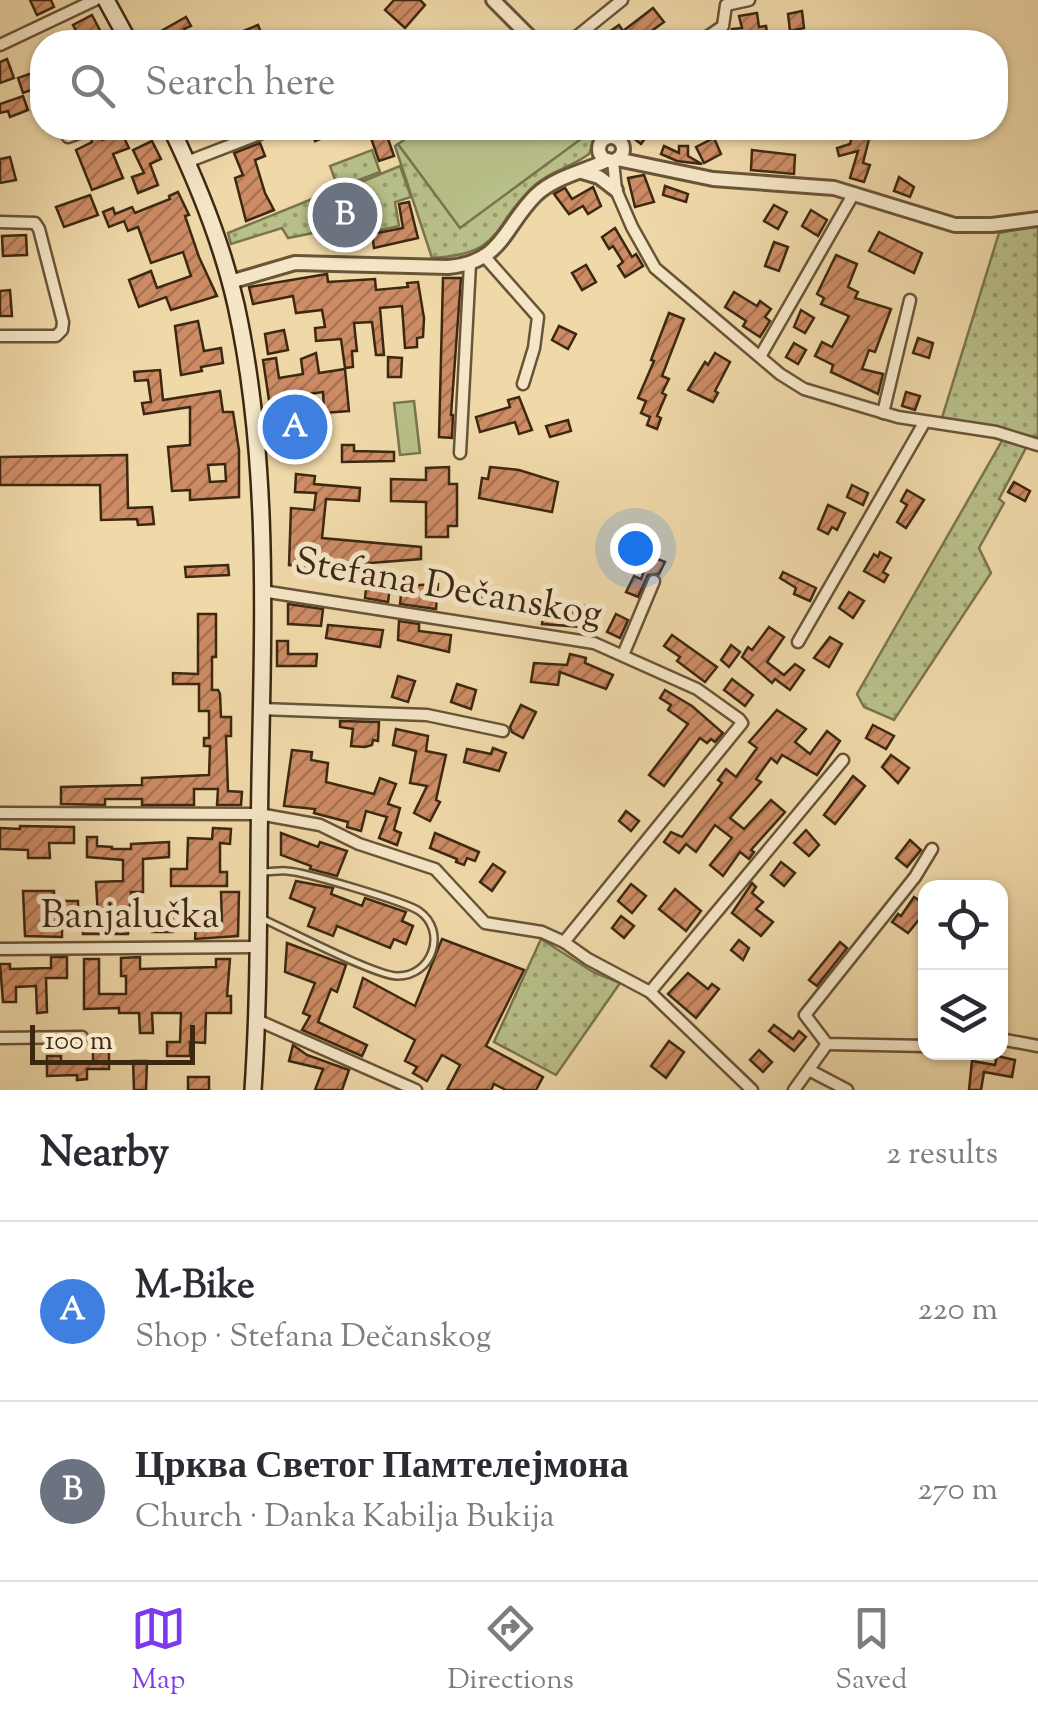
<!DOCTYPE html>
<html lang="en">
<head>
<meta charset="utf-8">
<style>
  :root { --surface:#fff; --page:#f2f2f3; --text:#2b2b33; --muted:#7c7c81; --line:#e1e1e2; --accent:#7c3aed }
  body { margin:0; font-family:"Sorts Mill Goudy",serif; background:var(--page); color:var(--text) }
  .controls { position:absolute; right:30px; bottom:30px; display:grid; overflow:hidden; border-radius:20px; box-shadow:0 2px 8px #0004 }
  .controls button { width:90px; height:90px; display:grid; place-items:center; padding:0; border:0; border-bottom:2px solid var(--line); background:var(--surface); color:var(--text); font:50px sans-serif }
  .scale { position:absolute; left:30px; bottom:25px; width:165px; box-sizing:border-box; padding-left:10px; border:5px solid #3c2811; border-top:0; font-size:28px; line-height:35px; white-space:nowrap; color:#3c2811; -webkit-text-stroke:8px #f5e6c7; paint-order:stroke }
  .you { position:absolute; left:635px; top:548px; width:35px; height:35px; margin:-25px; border:8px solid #fff; border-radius:50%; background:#1a73e8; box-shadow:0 0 0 15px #1a73e833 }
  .badge { display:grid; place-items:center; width:65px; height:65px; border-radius:50%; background:var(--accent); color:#fff; font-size:32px; font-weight:700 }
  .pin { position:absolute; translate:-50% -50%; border:5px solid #fff; box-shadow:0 2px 10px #0006 }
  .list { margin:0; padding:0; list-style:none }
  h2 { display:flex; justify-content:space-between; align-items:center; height:130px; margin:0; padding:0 40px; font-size:42px }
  h2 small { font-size:32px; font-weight:400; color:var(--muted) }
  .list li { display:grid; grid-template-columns:65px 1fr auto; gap:30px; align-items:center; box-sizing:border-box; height:180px; padding:0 40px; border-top:2px solid var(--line) }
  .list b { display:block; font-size:38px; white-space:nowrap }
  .list p { margin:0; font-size:32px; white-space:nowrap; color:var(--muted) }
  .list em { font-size:32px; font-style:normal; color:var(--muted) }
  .icon { flex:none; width:55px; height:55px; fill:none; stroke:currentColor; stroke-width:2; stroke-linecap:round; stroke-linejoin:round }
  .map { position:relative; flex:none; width:1038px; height:1090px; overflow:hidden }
  .search { position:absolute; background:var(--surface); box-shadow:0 2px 8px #0004; left:30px; right:30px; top:30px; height:110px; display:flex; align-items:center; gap:25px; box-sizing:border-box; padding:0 35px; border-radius:40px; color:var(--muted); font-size:38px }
  .sheet { height:490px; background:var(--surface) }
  nav { display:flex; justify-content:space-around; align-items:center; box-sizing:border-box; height:140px; border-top:2px solid var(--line); background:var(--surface); font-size:28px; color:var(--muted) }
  nav a { display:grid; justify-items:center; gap:5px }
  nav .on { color:var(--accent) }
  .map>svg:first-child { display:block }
  .grass { fill:url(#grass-dots); stroke:#7a744d; stroke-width:2.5 }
  .pitch { fill:#b8bf89; stroke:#7a744d; stroke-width:2.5 }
  .building { fill:url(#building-hatch); stroke:#3c2811; stroke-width:2.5; fill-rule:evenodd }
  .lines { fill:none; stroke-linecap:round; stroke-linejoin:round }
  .service-casing { stroke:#695437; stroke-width:10 }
  .minor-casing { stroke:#695437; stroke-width:15 }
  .tertiary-casing { stroke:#695437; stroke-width:18 }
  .secondary-casing { stroke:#3c2811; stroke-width:20 }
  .service { stroke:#f5e6c7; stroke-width:5 }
  .minor { stroke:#f5e6c7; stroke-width:10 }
  .tertiary { stroke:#f5e6c7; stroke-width:12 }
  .secondary { stroke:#f5e6c7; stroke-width:15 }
  .labels { text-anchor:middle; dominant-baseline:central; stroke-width:10; stroke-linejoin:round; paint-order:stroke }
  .street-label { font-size:38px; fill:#3c2811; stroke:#f5e6c7 }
</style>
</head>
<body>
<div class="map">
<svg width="1038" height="1090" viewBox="0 0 1038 1090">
  <defs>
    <pattern id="grass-dots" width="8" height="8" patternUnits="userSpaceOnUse" patternTransform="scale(2.5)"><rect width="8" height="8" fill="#b8bf89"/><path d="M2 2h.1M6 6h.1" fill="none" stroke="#979b6f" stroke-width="1.8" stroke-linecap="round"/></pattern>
    <pattern id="building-hatch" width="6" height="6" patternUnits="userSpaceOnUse" patternTransform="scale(2.5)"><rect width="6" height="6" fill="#cd8c65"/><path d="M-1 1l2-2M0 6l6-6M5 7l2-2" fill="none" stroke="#a87252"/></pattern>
  </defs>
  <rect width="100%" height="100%" fill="#f0d9a9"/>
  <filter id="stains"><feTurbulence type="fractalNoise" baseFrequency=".002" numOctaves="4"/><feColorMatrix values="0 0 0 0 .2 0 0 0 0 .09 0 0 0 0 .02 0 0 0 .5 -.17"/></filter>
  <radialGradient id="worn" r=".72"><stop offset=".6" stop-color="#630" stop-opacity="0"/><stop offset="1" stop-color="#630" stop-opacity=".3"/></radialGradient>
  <!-- grass -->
  <g class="grass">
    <path d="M579,128H593V144L589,154C572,167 550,171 535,185C490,225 506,254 432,258L395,146L398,144L460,227L584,135Z"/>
    <polygon points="372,150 380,172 338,188 330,166"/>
    <polygon points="400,166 411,197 395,202 399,226 371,232 361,182"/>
    <polygon points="312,199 318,232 288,238 282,228 231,244 228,233"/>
    <polygon points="1038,226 1038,437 941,421 999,233"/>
    <polygon points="1003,439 1027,446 999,499 1004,503 979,548 991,573 894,720 864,707 857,694"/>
    <polygon points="541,939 593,972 620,983 556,1075 494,1042"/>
  </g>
  <!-- pitch -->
  <g class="pitch">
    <polygon points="421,128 579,128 585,136 460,228 398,144"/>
    <polygon points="414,401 420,453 400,455 394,403"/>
  </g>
  <!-- building -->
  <g class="building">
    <polygon points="30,0 51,0 54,7 37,15"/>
    <polygon points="394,0 420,0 425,5 405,28 385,10"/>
    <polygon points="653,8 664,22 650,32 653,42 617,42 609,32 619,25 623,31"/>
    <polygon points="802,11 804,28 790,31 788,14"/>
    <polygon points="757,13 759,27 766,26 768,39 735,42 732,29 742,28 739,16"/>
    <polygon points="92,15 106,42 82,42 73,25"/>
    <polygon points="186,17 191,26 184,29 190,42 161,42 156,34"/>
    <polygon points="258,25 265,42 245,42 241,32"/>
    <polygon points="7,59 14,78 0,83 0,62"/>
    <polygon points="32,73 37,88 23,93 18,78"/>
    <polygon points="23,96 28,110 10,117 8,111 0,113 0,104"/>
    <polygon points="311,128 330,128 333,134 315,141"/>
    <polygon points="620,128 639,128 648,134 641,144"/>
    <polygon points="854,128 871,131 863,163 870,165 864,182 850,178 858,151 839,156 837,148 850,144"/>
    <polygon points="386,133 394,156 379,161 371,138"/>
    <polygon points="100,134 102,140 122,134 129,148 113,154 123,178 92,190 76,150 92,142 91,138"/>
    <polygon points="714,138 721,154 704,163 696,147"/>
    <polygon points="152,141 161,159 150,164 158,185 138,193 132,177 144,173 133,150"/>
    <polygon points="260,143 265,156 255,160 265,193 274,210 246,221 235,178 243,175 234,153"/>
    <polygon points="664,146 679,153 679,146 688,146 688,156 702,164 677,161 661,154"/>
    <polygon points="752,150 795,155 794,174 751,170"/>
    <polygon points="10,157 16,180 0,183 0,159"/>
    <polygon points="644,175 654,202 635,207 628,178"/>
    <polygon points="899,177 914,187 910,197 894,191"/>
    <polygon points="665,186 688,194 686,202 663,195"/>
    <polygon points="593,187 601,206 588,214 583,206 569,214 554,194 565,188 572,199"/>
    <polygon points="178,192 189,215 185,216 199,257 217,296 171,310 166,297 139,307 129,280 151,271 157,288 191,276 183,252 151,263 138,227 128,231 124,221 109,227 103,212 113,208 115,214 132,207 135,213 170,199 169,196"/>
    <polygon points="341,193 355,194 359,206 357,236 343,237 337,230 331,212 333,198"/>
    <polygon points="90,195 98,215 64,227 56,207"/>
    <polygon points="409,202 418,238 374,248 372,234 403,228 399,204"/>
    <polygon points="774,205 787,212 778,229 764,221"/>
    <polygon points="811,210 827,220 818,236 802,226"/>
    <polygon points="615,228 632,257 636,254 643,266 625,277 618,266 623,262 613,246 609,249 602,237"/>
    <polygon points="879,232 922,253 914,273 869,251"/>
    <polygon points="26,235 27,255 3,256 2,236"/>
    <polygon points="774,242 788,247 779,271 765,266"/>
    <polygon points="836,255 857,264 848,287 858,292 855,298 891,309 875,352 869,350 862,369 883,374 878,394 831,372 833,365 815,356 822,342 832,347 849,316 821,304 824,298 817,294"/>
    <polygon points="586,265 596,282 582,290 572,273"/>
    <polygon points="327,274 328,282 375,279 376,290 408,287 407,283 418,282 424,318 423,337 417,338 417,347 405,348 402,306 380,308 384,355 376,355 372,322 354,323 357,351 352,351 353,367 345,368 341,339 316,341 315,328 325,327 322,310 296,313 293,296 253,304 249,287"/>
    <polygon points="443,278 461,278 451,415 453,415 452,438 439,437"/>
    <polygon points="10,290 12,316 0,316 0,291"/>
    <polygon points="734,292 757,306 760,301 771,309 765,317 770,321 760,337 743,326 746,321 725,307"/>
    <polygon points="801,310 814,318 805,333 794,327"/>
    <polygon points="669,313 684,319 662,376 669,379 662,393 666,395 657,416 661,418 657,429 647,425 650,417 641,413 646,401 638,398 654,361 651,360"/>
    <polygon points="198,321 204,351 221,348 223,363 201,367 202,371 181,375 175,326"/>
    <polygon points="559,326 576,334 568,349 552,340"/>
    <polygon points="284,330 288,350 268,354 265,334"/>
    <polygon points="918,338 933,343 929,358 913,353"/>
    <polygon points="794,343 806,350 798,364 786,357"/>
    <polygon points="316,353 319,373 345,369 349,411 324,413 323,392 269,400 263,360 276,358 279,378 303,374 301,359"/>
    <polygon points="715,353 730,362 715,391 718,393 713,402 688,390 705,362 708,365"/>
    <polygon points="388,357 402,358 401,377 388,377"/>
    <path d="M160,370L163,400L220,391L223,412H233L239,450V497L190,500V490L172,491L168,447L190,445V407L144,414L142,403L151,402L148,380L135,381L134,372ZM225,464L226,481L210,482L208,465Z"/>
    <polygon points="906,392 920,396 915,410 902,406"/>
    <polygon points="519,397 532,430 519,434 515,422 480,432 476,417 510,407 508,400"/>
    <polygon points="304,412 305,433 287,433 286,413"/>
    <polygon points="568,420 571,431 550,437 546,426"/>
    <polygon points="342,445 354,445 354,451 394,452 394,461 342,462"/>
    <polygon points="127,455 128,508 152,507 154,524 138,525 137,519 101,520 100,485 0,485 0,457"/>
    <polygon points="449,467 449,484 457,484 457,526 448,526 448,537 426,537 426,502 391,501 391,479 426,480 426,468"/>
    <polygon points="490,467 519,470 558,482 552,512 479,498 482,478 488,479"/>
    <polygon points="296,474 315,476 314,484 360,488 359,501 326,499 322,538 421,547 421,559 318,567 289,565 291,508 314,510 316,493 295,492"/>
    <polygon points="1014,482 1030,491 1025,501 1008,492"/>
    <polygon points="852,485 868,493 863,505 847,497"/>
    <polygon points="907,490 924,500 906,528 897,522 907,505 901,501"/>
    <polygon points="828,505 845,513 837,530 832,527 828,534 818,529"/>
    <polygon points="880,552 891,558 883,572 888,575 884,582 864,571 874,554 878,557"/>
    <polygon points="650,556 665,562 659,574 648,575 638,597 626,592 634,576 641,579"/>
    <polygon points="228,565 229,575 186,577 185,567"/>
    <polygon points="783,572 816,588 810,601 794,594 796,588 780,578"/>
    <polygon points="438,584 436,609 400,604 402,586"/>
    <polygon points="390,587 388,602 365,598 366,589"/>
    <polygon points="474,589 493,592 491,607 472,603"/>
    <polygon points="849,592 864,601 853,618 839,608"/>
    <polygon points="545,603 598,607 595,628 542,624"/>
    <polygon points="288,604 323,609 321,626 288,624"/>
    <polygon points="198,614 216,614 216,657 212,657 212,690 218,690 220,694 221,717 231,717 231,736 226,736 228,791 242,792 241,805 217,805 218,789 194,789 194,805 142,805 142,799 105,799 105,805 61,804 61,787 142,785 142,778 209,775 210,746 204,746 204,738 209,738 209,711 199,711 199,684 173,684 173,673 198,674"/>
    <polygon points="616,614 628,620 620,638 607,632"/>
    <polygon points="399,621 419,624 419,631 451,635 449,652 398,640"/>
    <polygon points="328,625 383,630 380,647 326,638"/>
    <polygon points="769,627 784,637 767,662 784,675 795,664 804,670 790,690 775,679 772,683 742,657 748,647 752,650"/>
    <polygon points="672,635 717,667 705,682 677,661 680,657 664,646"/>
    <polygon points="830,637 842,644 829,667 814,658"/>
    <polygon points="277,641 288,641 288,654 317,654 316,666 277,666"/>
    <polygon points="731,645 740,652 729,667 721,660"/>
    <polygon points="570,654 586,658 585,663 613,675 606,689 560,672 558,685 531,682 534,663 567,665"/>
    <polygon points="398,676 415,681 408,702 392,697"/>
    <polygon points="732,679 753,695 745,706 724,690"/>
    <polygon points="457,684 476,690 471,709 451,702"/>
    <polygon points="665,690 692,706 723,733 715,742 711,739 707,743 700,738 664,786 649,775 688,724 668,710 671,705 660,698"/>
    <polygon points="521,705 536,712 523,738 512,732 510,727"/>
    <polygon points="777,710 806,729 795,742 810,754 827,731 840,741 817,775 782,755 777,763 771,758 756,779 761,782 730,818 744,829 771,800 785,812 751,850 754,852 749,859 740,852 723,876 710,865 732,838 715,825 696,852 686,844 679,853 664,842 671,832 682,837 722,783 718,780 726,769 736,777 757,748 749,742"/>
    <polygon points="340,721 379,722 378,741 373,740 372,745 365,747 351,746 353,729 340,727"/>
    <polygon points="873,725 894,736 886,749 866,738"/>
    <polygon points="396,729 428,736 426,751 446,755 436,800 440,802 430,821 414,813 427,786 410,783 416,751 393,745"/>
    <polygon points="493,748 506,753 499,771 464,762 467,749 491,754"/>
    <polygon points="292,750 312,752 311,760 328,763 326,782 374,794 380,778 396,784 388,804 400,808 394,830 401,833 397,845 379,838 387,817 366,811 361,831 347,827 348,822 314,813 315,809 284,806"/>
    <polygon points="891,755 909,768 898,783 882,767"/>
    <polygon points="853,776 865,786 835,824 824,815"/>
    <polygon points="626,811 639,821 631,831 619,821"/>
    <polygon points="20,826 74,827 74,843 49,843 50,858 28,858 28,850 0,849 0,828 20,829"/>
    <polygon points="213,828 231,829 230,844 220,843 220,872 227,872 227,886 171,886 171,869 187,869 188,838 212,839"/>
    <polygon points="806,830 819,845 809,856 794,843"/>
    <polygon points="281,833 318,847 320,842 347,851 337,876 310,869 311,866 281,855"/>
    <polygon points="435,833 479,852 475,861 467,858 464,865 456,862 457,859 430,848"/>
    <polygon points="87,837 97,837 97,846 112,847 112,849 131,849 131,844 169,842 169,857 143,859 143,892 131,892 128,934 83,934 82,917 98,916 96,882 123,881 123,860 87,857"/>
    <polygon points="910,840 921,850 907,867 896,858"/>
    <polygon points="781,862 795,873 784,886 771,875"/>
    <polygon points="493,864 505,872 492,891 480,882"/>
    <polygon points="296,881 333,888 331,894 362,906 365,898 406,912 402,921 413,926 406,944 394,939 390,948 337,926 333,936 308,926 315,908 290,898"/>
    <polygon points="752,883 756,887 752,893 763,902 756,909 773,922 761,936 732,913"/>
    <polygon points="631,884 646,896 632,913 618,901"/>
    <polygon points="675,889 701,911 686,931 659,909"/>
    <polygon points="23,891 54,891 54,901 78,901 78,917 62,917 62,937 25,936"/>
    <polygon points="221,892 239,892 238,936 195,939 196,924 222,924"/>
    <polygon points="914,897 926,905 926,911 908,933 892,922 898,914 901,916"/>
    <polygon points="151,912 173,912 173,932 152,932"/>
    <polygon points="621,916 634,926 624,938 612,928"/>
    <polygon points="442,939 524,970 486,1046 543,1077 536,1090 506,1090 494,1084 491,1090 447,1090 460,1065 442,1055 427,1081 413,1073 417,1067 405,1061 415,1040 354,1007 363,978 415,1006"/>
    <polygon points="739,940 749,948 743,960 731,950"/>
    <polygon points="840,942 847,948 817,986 809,980"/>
    <polygon points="287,943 346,965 337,992 331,989 318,1022 367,1045 362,1056 302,1030 310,1016 303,1013 315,983 285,972"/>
    <polygon points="51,957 67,957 67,978 46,978 47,1012 37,1013 36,986 16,987 16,1002 3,1002 0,964 10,964 10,969 51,968"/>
    <polygon points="140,957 140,969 216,967 216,959 230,959 227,996 231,996 231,1013 206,1013 205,1043 190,1042 190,1056 167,1056 167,1042 180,1042 181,1013 152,1013 153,1033 140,1033 139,1013 119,1013 119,1008 84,1009 84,959 99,959 99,994 126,994 126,976 121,976 121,958"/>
    <polygon points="688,973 708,989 712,984 719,989 696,1018 668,994"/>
    <polygon points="774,1025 793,1039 799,1031 806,1037 794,1051 769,1031"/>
    <polygon points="669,1041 684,1052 666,1078 651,1066"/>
    <polygon points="293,1045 307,1055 349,1070 342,1090 315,1090 323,1069 289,1061"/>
    <polygon points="93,1048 109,1048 109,1069 87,1069 87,1079 77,1080 77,1075 47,1076 47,1056 61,1056 61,1063 93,1061"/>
    <polygon points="759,1050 772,1062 763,1072 750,1060"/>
    <polygon points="997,1056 1015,1060 1012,1077 984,1072 981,1090 969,1090 972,1061 995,1065"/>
    <polygon points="133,1061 147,1061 146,1090 134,1090"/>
    <rect x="188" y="1077" width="21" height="13"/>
  </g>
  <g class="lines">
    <defs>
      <g id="service">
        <polyline points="259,441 297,444"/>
        <path d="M263,919C290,931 374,975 397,976C432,977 448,931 419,911C406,902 305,872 287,871C280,870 272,872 264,872"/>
      </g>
      <g id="minor">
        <polyline points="570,42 622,0"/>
        <polyline points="700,42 723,26 726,5 749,0"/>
        <polyline points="0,45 95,0"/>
        <polyline points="68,137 93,128"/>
        <polyline points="613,161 616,190 632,227 655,268 780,374 804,389 898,417 996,432 1038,445"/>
        <polyline points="187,162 275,128"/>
        <polyline points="0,222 35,223 39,229 63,322 62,330 56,336 0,336"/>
        <polyline points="485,257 538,317 534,348 523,384"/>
        <polyline points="761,355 854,193"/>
        <polyline points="883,413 910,300"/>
        <polyline points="460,453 470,264"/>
        <polyline points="262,591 594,643 697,689 739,719 742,723 564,942"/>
        <polyline points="798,642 924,423"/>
        <polyline points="623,655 654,581"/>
        <polyline points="261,709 427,715 503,731"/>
        <polyline points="0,813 259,814 320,825 359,844 435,869 485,923 542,932 564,942 588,959 650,992 752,1090"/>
        <polyline points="0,949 260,947"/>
        <polyline points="650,992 843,760"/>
        <polyline points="257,1020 416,1090"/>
        <polyline points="0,1038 82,1037"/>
        <polyline points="1000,1039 1038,1046"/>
        <polyline points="926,1046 827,1044 805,1015 915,877 932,849"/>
        <polyline points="809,1070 847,1090"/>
        <polyline points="794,1090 827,1044"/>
      </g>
      <g id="tertiary">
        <polyline points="493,0 535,42"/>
        <circle cx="611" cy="149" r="12"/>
        <polyline points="617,159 713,179 834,188 955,225 992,225 1038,219"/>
        <polyline points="582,172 599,177 616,190"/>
        <path d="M230,282L295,263L448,267C503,262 503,228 536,195C555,177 585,171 608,160"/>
      </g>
      <g id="secondary">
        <polyline points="106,0 129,42"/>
        <path d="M171,128C198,184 222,243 236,305C270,459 263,623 260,780C258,884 260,986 253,1090"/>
      </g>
    </defs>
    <!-- service casing -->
    <use href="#service" class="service-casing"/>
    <!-- minor casing -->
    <use href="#minor" class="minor-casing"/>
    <!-- tertiary casing -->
    <use href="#tertiary" class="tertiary-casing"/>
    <!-- secondary casing -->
    <use href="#secondary" class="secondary-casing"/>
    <!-- service -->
    <use href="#service" class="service"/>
    <!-- minor -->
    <use href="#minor" class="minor"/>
    <!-- tertiary -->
    <use href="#tertiary" class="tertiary"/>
    <!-- secondary -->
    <use href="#secondary" class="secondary"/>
  </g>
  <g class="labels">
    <!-- street labels -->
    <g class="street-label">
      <text transform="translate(448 590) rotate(10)">Stefana Dečanskog</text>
      <text x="130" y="918">Banjalučka</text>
    </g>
  </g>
  <rect width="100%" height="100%" filter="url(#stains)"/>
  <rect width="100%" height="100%" fill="url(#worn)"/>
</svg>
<div class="controls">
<button><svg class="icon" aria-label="locate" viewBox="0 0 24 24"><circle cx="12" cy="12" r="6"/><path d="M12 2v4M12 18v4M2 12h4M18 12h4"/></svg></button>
<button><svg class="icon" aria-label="layers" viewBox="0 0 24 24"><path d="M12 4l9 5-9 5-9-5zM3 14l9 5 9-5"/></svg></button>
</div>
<div class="scale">100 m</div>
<div class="you"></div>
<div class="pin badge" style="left:295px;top:427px;background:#3f7fe0">A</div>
<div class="pin badge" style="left:345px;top:215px;background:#6b7280">B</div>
<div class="search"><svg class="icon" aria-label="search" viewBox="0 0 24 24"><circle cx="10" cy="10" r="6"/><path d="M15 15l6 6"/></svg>Search here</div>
</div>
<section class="sheet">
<h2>Nearby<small>2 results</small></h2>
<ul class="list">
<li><span class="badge" style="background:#3f7fe0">A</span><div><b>M-Bike</b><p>Shop · Stefana Dečanskog</p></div><em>220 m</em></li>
<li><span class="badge" style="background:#6b7280">B</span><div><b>Црква Светог Памтелејмона</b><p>Church · Danka Kabilja Bukija</p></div><em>270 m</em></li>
</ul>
</section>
<nav>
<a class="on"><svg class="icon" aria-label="map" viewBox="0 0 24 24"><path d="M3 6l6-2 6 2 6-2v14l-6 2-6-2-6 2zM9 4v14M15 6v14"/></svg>Map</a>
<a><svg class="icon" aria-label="directions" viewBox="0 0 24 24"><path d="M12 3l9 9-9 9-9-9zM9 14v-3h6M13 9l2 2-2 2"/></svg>Directions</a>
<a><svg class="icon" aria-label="saved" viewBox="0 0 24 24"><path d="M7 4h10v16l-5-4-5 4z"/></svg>Saved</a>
</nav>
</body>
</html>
